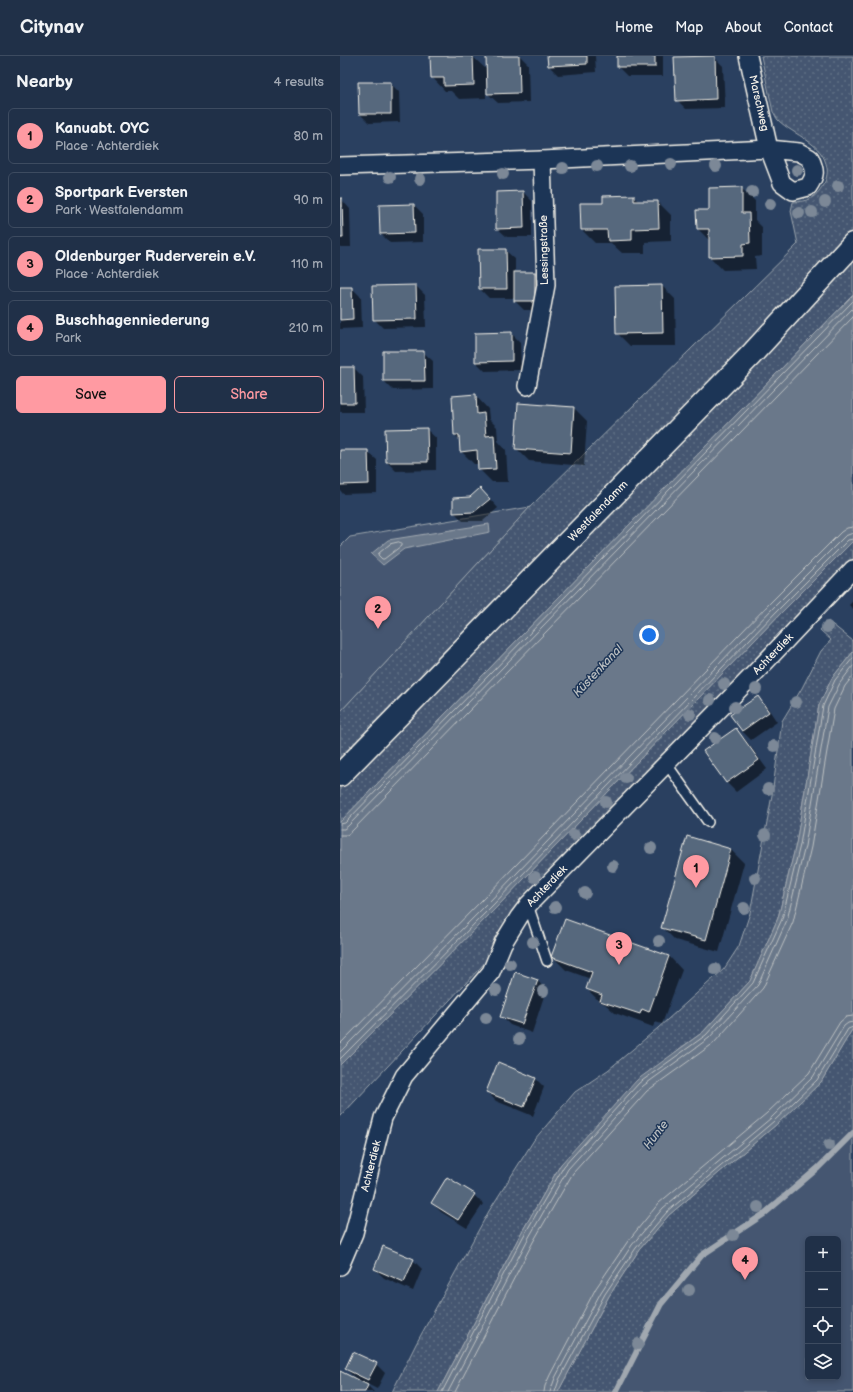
<!DOCTYPE html>
<html lang="en">
<head>
<meta charset="utf-8">
<style>
  :root { --surface:#203048; --page:#28384f; --text:#f1f3f6; --muted:#a2a9b4; --line:#3d4b60; --accent:#ff9aa2 }
  body { margin:0; font-family:"Balsamiq Sans",sans-serif; background:var(--page); color:var(--text) }
  .controls { position:absolute; right:12px; bottom:12px; display:grid; overflow:hidden; border-radius:6px; box-shadow:0 2px 6px #0003 }
  .controls button { width:36px; height:36px; display:grid; place-items:center; padding:0; border:0; border-bottom:1px solid var(--line); background:var(--surface); color:var(--text); font:20px sans-serif }
  .you { position:absolute; left:309px; top:579px; width:14px; height:14px; margin:-10px; border:3px solid #fff; border-radius:50%; background:#1a73e8; box-shadow:0 0 0 6px #1a73e833 }
  .badge { display:grid; place-items:center; width:26px; height:26px; border-radius:50%; background:var(--accent); color:#111; font-size:13px; font-weight:700 }
  .pin { position:absolute; translate:-50% -33px; filter:drop-shadow(0 1px 2px #0008) }
  .pin::after { content:''; position:absolute; top:21px; width:14px; height:12px; background:inherit; clip-path:polygon(0 0,100% 0,50% 100%) }
  .list { margin:0; padding:0; list-style:none }
  h2 { display:flex; justify-content:space-between; align-items:center; height:52px; margin:0; padding:0 16px; font-size:17px }
  h2 small { font-size:13px; font-weight:400; color:var(--muted) }
  .list li { display:grid; grid-template-columns:26px 1fr auto; gap:12px; align-items:center; box-sizing:border-box; height:56px; margin:0 8px 8px; padding:0 8px; border:1px solid var(--line); border-radius:6px }
  .list b { display:block; font-size:15px; white-space:nowrap }
  .list p { margin:0; font-size:13px; white-space:nowrap; color:var(--muted) }
  .list em { font-size:13px; font-style:normal; color:var(--muted) }
  .actions { display:flex; gap:8px; padding:12px 16px }
  .actions a { flex:1; padding:9px 0; border:1px solid var(--accent); border-radius:6px; text-align:center; font-size:14px; color:var(--accent) }
  .actions .main { background:var(--accent); color:#111 }
  .icon { flex:none; width:22px; height:22px; fill:none; stroke:currentColor; stroke-width:2; stroke-linecap:round; stroke-linejoin:round }
  .map { position:relative; flex:none; width:513px; height:1336px; overflow:hidden }
  header { display:flex; align-items:center; gap:24px; box-sizing:border-box; height:56px; padding:0 20px; background:var(--surface); border-bottom:1px solid var(--line) }
  header strong { font-size:19px }
  nav { display:flex; gap:22px; margin-inline-start:auto; font-size:14px }
  main { display:flex }
  aside { flex:1; background:var(--surface) }
  .map>svg:first-child { display:block }
  .grass { fill:url(#grass-dots); stroke:#9ca4ac }
  .park { fill:#445771; stroke:#9ca4ac; fill-rule:evenodd }
  .water { fill:#6a788a; stroke:#a1a8b0 }
  .shadow { fill:#0007 }
  .lines { fill:none; stroke-linecap:round; stroke-linejoin:round }
  .shore { stroke:#bdc1c2; stroke-width:1 }
  .stream { stroke:#a1a8b0; stroke-width:6 }
  .building { fill:#56677d; stroke:#f4f1e8 }
  .lane-casing { stroke:#f4f1e8; stroke-width:12 }
  .street-casing { stroke:#f4f1e8; stroke-width:20 }
  .secondary-casing { stroke:#f4f1e8; stroke-width:25 }
  .lane { stroke:#1d3557; stroke-width:9 }
  .street { stroke:#1d3557; stroke-width:17 }
  .secondary { stroke:#1d3557; stroke-width:22 }
  .tree { fill:#7c8897 }
  .labels { text-anchor:middle; dominant-baseline:central; stroke-width:3; stroke-linejoin:round; paint-order:stroke }
  .street-label { font-size:11px; fill:#f4f1e8; stroke:#1d3557 }
  .water-label { font-size:12px; font-style:italic; fill:#bdc1c2; stroke:#1d3557 }
</style>
</head>
<body>
<header>
<strong>Citynav</strong>
<nav><a>Home</a><a>Map</a><a>About</a><a>Contact</a></nav>
</header>
<main>
<aside>
<h2>Nearby<small>4 results</small></h2>
<ul class="list">
<li><span class="badge">1</span><div><b>Kanuabt. OYC</b><p>Place · Achterdiek</p></div><em>80 m</em></li>
<li><span class="badge">2</span><div><b>Sportpark Eversten</b><p>Park · Westfalendamm</p></div><em>90 m</em></li>
<li><span class="badge">3</span><div><b>Oldenburger Ruderverein e.V.</b><p>Place · Achterdiek</p></div><em>110 m</em></li>
<li><span class="badge">4</span><div><b>Buschhagenniederung</b><p>Park</p></div><em>210 m</em></li>
</ul>
<div class="actions"><a class="main">Save</a><a>Share</a></div>
</aside>
<div class="map">
<svg width="513" height="1336" viewBox="0 0 513 1336">
  <defs>
    <pattern id="grass-dots" width="8" height="8" patternUnits="userSpaceOnUse"><rect width="8" height="8" fill="#445771"/><path d="M2 2h.1M6 6h.1" fill="none" stroke="#607085" stroke-width="1.8" stroke-linecap="round"/></pattern>
  </defs>
  <rect width="100%" height="100%" fill="#2a4060"/>
  <filter id="ink" filterUnits="userSpaceOnUse"><feTurbulence type="fractalNoise" baseFrequency=".025" numOctaves="2"/><feDisplacementMap in="SourceGraphic" scale="8" xChannelSelector="R" yChannelSelector="G"/><feConvolveMatrix kernelMatrix="1 2 1 2 8 2 1 2 1" color-interpolation-filters="sRGB"/></filter>
  <g filter="url(#ink)">
    <!-- grass -->
    <g class="grass">
      <path d="M421,0H513V239L0,766V656L190,451L458,188L451,155L453,146C468,145 475,143 483,129C486,125 488,117 487,112C483,86 454,80 438,64C436,62 435,58 433,56Z"/>
      <polygon points="513,485 513,515 0,1061 0,1009 155,853 441,557"/>
      <polygon points="488,565 513,585 513,596 492,622 479,649 456,788 438,862 410,925 363,976 339,993 221,1108 180,1179 98,1336 52,1336 76,1288 149,1155 194,1084 235,1036 268,1014 318,972 384,913 399,890 410,857 432,739 442,665 462,632 481,595 491,584 480,574"/>
      <polygon points="513,972 513,1077 478,1112 424,1158 362,1199 321,1248 276,1336 218,1336 269,1240 299,1194 329,1159 437,1068 481,1026"/>
    </g>
    <!-- park -->
    <g class="park">
      <polygon points="190,451 0,656 0,491 10,481"/>
      <path d="M513,1077V1336H276L321,1248L362,1199L427,1156L478,1112ZM468,1183H498V1321H468Z"/>
    </g>
    <!-- water -->
    <g class="water">
      <polygon points="513,239 513,485 441,557 155,853 0,1009 0,766"/>
      <polygon points="149,468 150,476 64,493 43,509 31,498 48,484"/>
      <polygon points="513,596 513,972 481,1026 437,1068 329,1159 299,1194 269,1240 218,1336 98,1336 180,1179 221,1108 297,1024 363,976 410,925 438,862 456,788 479,649 492,622"/>
    </g>
    <!-- shadow -->
    <g class="shadow">
      <polygon points="91,0 132,0 146,13 146,42 119,43 111,35 105,35 92,21"/>
      <polygon points="147,0 180,0 188,8 189,46 158,47 148,38"/>
      <polygon points="208,0 255,0 256,16 218,19 209,10"/>
      <polygon points="278,0 323,0 323,20 287,20 278,11"/>
      <polygon points="374,1 383,10 385,52 346,53 337,44"/>
      <polygon points="50,27 59,36 60,66 29,67 20,58"/>
      <polygon points="401,132 415,145 415,164 422,171 422,200 415,201 416,213 383,214 370,201 370,185 358,173 357,155 370,155"/>
      <polygon points="183,136 192,145 192,181 167,181 157,172"/>
      <polygon points="293,140 299,146 318,146 331,159 331,185 305,186 305,197 282,197 271,187 255,187 242,174 264,148"/>
      <polygon points="1,143 10,153 11,191 0,191 0,144"/>
      <polygon points="74,149 83,158 83,186 50,187 41,178"/>
      <polygon points="139,194 165,194 175,203 175,217 194,217 204,226 204,254 184,254 175,245 175,242 149,242 140,233"/>
      <polygon points="76,230 85,239 86,271 43,272 34,263"/>
      <polygon points="322,230 335,243 336,290 290,290 277,277"/>
      <polygon points="0,232 12,232 21,241 22,272 0,273"/>
      <polygon points="171,277 180,286 181,314 145,315 136,306"/>
      <polygon points="44,296 83,296 93,305 93,333 53,334 44,325"/>
      <polygon points="0,312 14,312 23,321 24,356 0,356"/>
      <polygon points="135,339 148,353 149,363 157,371 158,385 166,394 168,426 152,426 139,413 139,408 134,408 121,395 120,384 115,379"/>
      <polygon points="179,348 234,352 247,365 244,410 189,405 176,392"/>
      <polygon points="86,373 96,382 96,414 56,415 47,406"/>
      <polygon points="0,395 27,395 37,404 37,437 3,438 0,434"/>
      <polygon points="130,442 149,442 158,452 143,465 123,465 114,456"/>
      <polygon points="513,545 513,553 509,549"/>
      <polygon points="418,642 427,651 437,666 411,684 402,675 392,660"/>
      <polygon points="396,674 405,683 427,713 396,736 387,727 365,696"/>
      <polygon points="391,794 404,807 379,896 335,884 322,871"/>
      <polygon points="226,864 329,900 342,914 322,968 315,966 313,971 275,957 265,948 260,946 247,933 251,923 226,914 213,901"/>
      <polygon points="197,924 206,934 192,977 170,969 161,960"/>
      <polygon points="195,1022 204,1031 193,1060 156,1045 147,1036"/>
      <polygon points="134,1139 143,1148 127,1172 101,1156 92,1147"/>
      <polygon points="73,1204 82,1213 73,1235 44,1222 35,1213"/>
      <polygon points="36,1308 45,1317 37,1333 25,1327 34,1336 0,1336 0,1316 18,1325 6,1313"/>
    </g>
    <g class="lines">
      <!-- shore -->
      <g class="shore">
        <polygon points="59,486 61,487 61,490 44,503 42,503 38,499 39,497 50,488"/>
        <polyline points="0,768 5,767 513,245"/>
        <polyline points="0,773 4,773 8,770 513,252"/>
        <polyline points="0,779 7,779 12,775 513,261"/>
        <polyline points="0,988 144,842 430,547 501,476 507,472 513,471"/>
        <polyline points="0,996 148,847 434,551 505,480 513,477"/>
        <polyline points="0,1003 152,850 438,554 508,484 513,483"/>
        <polyline points="102,1336 183,1181 224,1110 299,1027 366,979 413,927 442,863 460,789 483,650 495,624 513,602"/>
        <polyline points="108,1336 188,1183 228,1113 303,1030 369,982 418,929 447,864 465,790 488,651 500,627 513,610"/>
        <polyline points="115,1336 193,1186 233,1117 307,1035 374,987 423,932 453,866 471,791 494,653 505,630 513,620"/>
        <polyline points="204,1336 205,1330 210,1319 256,1232 288,1185 319,1147 427,1057 469,1017 500,966 506,961 513,960"/>
        <polyline points="210,1336 215,1322 261,1236 292,1189 323,1152 431,1062 473,1021 504,970 508,967 513,966"/>
        <polyline points="215,1336 219,1324 265,1238 296,1192 327,1156 434,1065 477,1024 508,973 513,971"/>
      </g>
      <!-- stream -->
      <polyline class="stream" points="276,1336 321,1248 362,1199 424,1158 478,1112 513,1077"/>
    </g>
    <!-- building -->
    <g class="building">
      <polygon points="90,0 133,0 134,29 104,30 104,22 91,22"/>
      <polygon points="146,0 179,0 180,37 147,38"/>
      <polygon points="207,0 247,0 247,8 208,10"/>
      <rect x="277" y="0" width="38" height="11"/>
      <polygon points="375,0 376,43 336,45 334,1"/>
      <polygon points="18,26 51,26 51,58 19,58"/>
      <polygon points="402,131 402,157 409,157 410,187 403,188 403,200 369,201 369,173 357,173 356,154 369,154 369,132"/>
      <polygon points="183,135 184,172 156,173 156,136"/>
      <polygon points="294,139 294,145 318,145 319,172 292,173 292,184 268,185 267,174 241,174 240,147 263,147 263,140"/>
      <polygon points="0,142 2,142 3,182 0,182"/>
      <polygon points="74,148 75,177 40,178 39,149"/>
      <polygon points="138,193 166,193 167,233 139,233"/>
      <rect x="174" y="216" width="21" height="29"/>
      <polygon points="76,229 77,263 33,264 32,230"/>
      <polygon points="322,229 323,277 276,278 275,230"/>
      <polygon points="0,231 12,231 13,263 0,264"/>
      <polygon points="172,276 172,305 135,306 135,277"/>
      <polygon points="43,295 84,295 85,325 43,325"/>
      <polygon points="0,311 14,311 15,347 0,347"/>
      <polygon points="136,338 137,358 144,357 146,380 154,379 156,413 138,414 137,394 120,396 119,379 114,379 112,340"/>
      <polygon points="178,347 234,351 231,397 175,393"/>
      <polygon points="87,372 88,406 46,406 45,373"/>
      <polygon points="0,394 28,394 29,428 0,429"/>
      <polygon points="140,432 150,443 134,456 113,457 113,442 130,441"/>
      <polygon points="418,640 429,656 402,675 390,659"/>
      <polygon points="396,672 419,704 386,727 363,695"/>
      <polygon points="347,780 391,793 366,884 321,872"/>
      <polygon points="225,863 329,900 309,956 302,953 300,958 260,945 262,939 246,933 252,916 211,901"/>
      <polygon points="175,916 198,924 182,968 160,961"/>
      <polygon points="158,1006 196,1022 184,1051 146,1036"/>
      <polygon points="107,1121 135,1138 118,1164 91,1147"/>
      <polygon points="43,1190 74,1203 64,1226 34,1213"/>
      <polygon points="13,1296 37,1307 28,1324 5,1313"/>
      <polygon points="0,1315 28,1329 25,1336 0,1336"/>
    </g>
    <g class="lines">
      <defs>
        <g id="lane">
          <polyline points="326,707 368,766"/>
          <polyline points="188,849 207,905"/>
        </g>
        <g id="street">
          <path d="M0,110L202,104L429,93L459,96L470,102C476,115 476,119 468,131L453,135L442,127L429,93L408,0"/>
          <polyline points="187,330 206,229 202,104"/>
          <polyline points="0,1210 14,1177 43,1062 64,1020 151,916 163,887 179,861 188,849 413,619 513,513"/>
        </g>
        <polyline id="secondary" points="0,719 410,300 513,188"/>
      </defs>
      <!-- lane casing -->
      <use href="#lane" class="lane-casing"/>
      <!-- street casing -->
      <use href="#street" class="street-casing"/>
      <!-- secondary casing -->
      <use href="#secondary" class="secondary-casing"/>
      <!-- lane -->
      <use href="#lane" class="lane"/>
      <!-- street -->
      <use href="#street" class="street"/>
      <!-- secondary -->
      <use href="#secondary" class="secondary"/>
    </g>
    <!-- trees -->
    <g class="tree">
      <circle cx="331" cy="108" r="6"/>
      <circle cx="257" cy="110" r="6"/>
      <circle cx="290" cy="110" r="6"/>
      <circle cx="376" cy="110" r="6"/>
      <circle cx="223" cy="112" r="6"/>
      <circle cx="457" cy="114" r="6"/>
      <circle cx="163" cy="118" r="6"/>
      <circle cx="50" cy="121" r="6"/>
      <circle cx="80" cy="123" r="6"/>
      <circle cx="498" cy="130" r="6"/>
      <circle cx="412" cy="136" r="6"/>
      <circle cx="485" cy="146" r="6"/>
      <circle cx="430" cy="148" r="6"/>
      <circle cx="472" cy="156" r="6"/>
      <circle cx="459" cy="157" r="6"/>
      <circle cx="487" cy="571" r="6"/>
      <circle cx="384" cy="628" r="6"/>
      <circle cx="416" cy="633" r="6"/>
      <circle cx="370" cy="644" r="6"/>
      <circle cx="456" cy="646" r="6"/>
      <circle cx="395" cy="651" r="6"/>
      <circle cx="350" cy="658" r="6"/>
      <circle cx="375" cy="682" r="6"/>
      <circle cx="434" cy="690" r="6"/>
      <circle cx="286" cy="722" r="6"/>
      <circle cx="428" cy="733" r="6"/>
      <circle cx="266" cy="746" r="6"/>
      <circle cx="234" cy="779" r="6"/>
      <circle cx="425" cy="779" r="6"/>
      <circle cx="311" cy="792" r="6"/>
      <circle cx="273" cy="810" r="6"/>
      <circle cx="195" cy="821" r="6"/>
      <circle cx="415" cy="822" r="6"/>
      <circle cx="245" cy="837" r="6"/>
      <circle cx="215" cy="851" r="6"/>
      <circle cx="404" cy="852" r="6"/>
      <circle cx="319" cy="885" r="6"/>
      <circle cx="193" cy="886" r="6"/>
      <circle cx="170" cy="908" r="6"/>
      <circle cx="375" cy="913" r="6"/>
      <circle cx="156" cy="934" r="6"/>
      <circle cx="203" cy="935" r="6"/>
      <circle cx="146" cy="962" r="6"/>
      <circle cx="179" cy="983" r="6"/>
      <circle cx="489" cy="1089" r="6"/>
      <circle cx="418" cy="1151" r="6"/>
      <circle cx="393" cy="1179" r="6"/>
      <circle cx="349" cy="1234" r="6"/>
      <circle cx="298" cy="1288" r="6"/>
    </g>
  </g>
  <g class="labels">
    <!-- street labels -->
    <g class="street-label">
      <text transform="translate(419 47) rotate(77)">Marschweg</text>
      <text transform="translate(204 194) rotate(-91)">Lessingstraße</text>
      <text transform="translate(258 455) rotate(-46)">Westfalendamm</text>
      <text transform="translate(433 598) rotate(-46)">Achterdiek</text>
      <text transform="translate(207 830) rotate(-46)">Achterdiek</text>
      <text transform="translate(31 1110) rotate(-76)">Achterdiek</text>
    </g>
    <!-- water labels -->
    <g class="water-label">
      <text transform="translate(258 615) rotate(-47)">Küstenkanal</text>
      <text transform="translate(316 1079) rotate(-53)">Hunte</text>
    </g>
  </g>
</svg>
<div class="controls">
<button>+</button>
<button>−</button>
<button><svg class="icon" aria-label="locate" viewBox="0 0 24 24"><circle cx="12" cy="12" r="6"/><path d="M12 2v4M12 18v4M2 12h4M18 12h4"/></svg></button>
<button><svg class="icon" aria-label="layers" viewBox="0 0 24 24"><path d="M12 4l9 5-9 5-9-5zM3 14l9 5 9-5"/></svg></button>
</div>
<div class="you"></div>
<div class="pin badge" style="left:356px;top:832px">1</div>
<div class="pin badge" style="left:38px;top:573px">2</div>
<div class="pin badge" style="left:279px;top:909px">3</div>
<div class="pin badge" style="left:405px;top:1224px">4</div>
</div>
</main>
</body>
</html>
